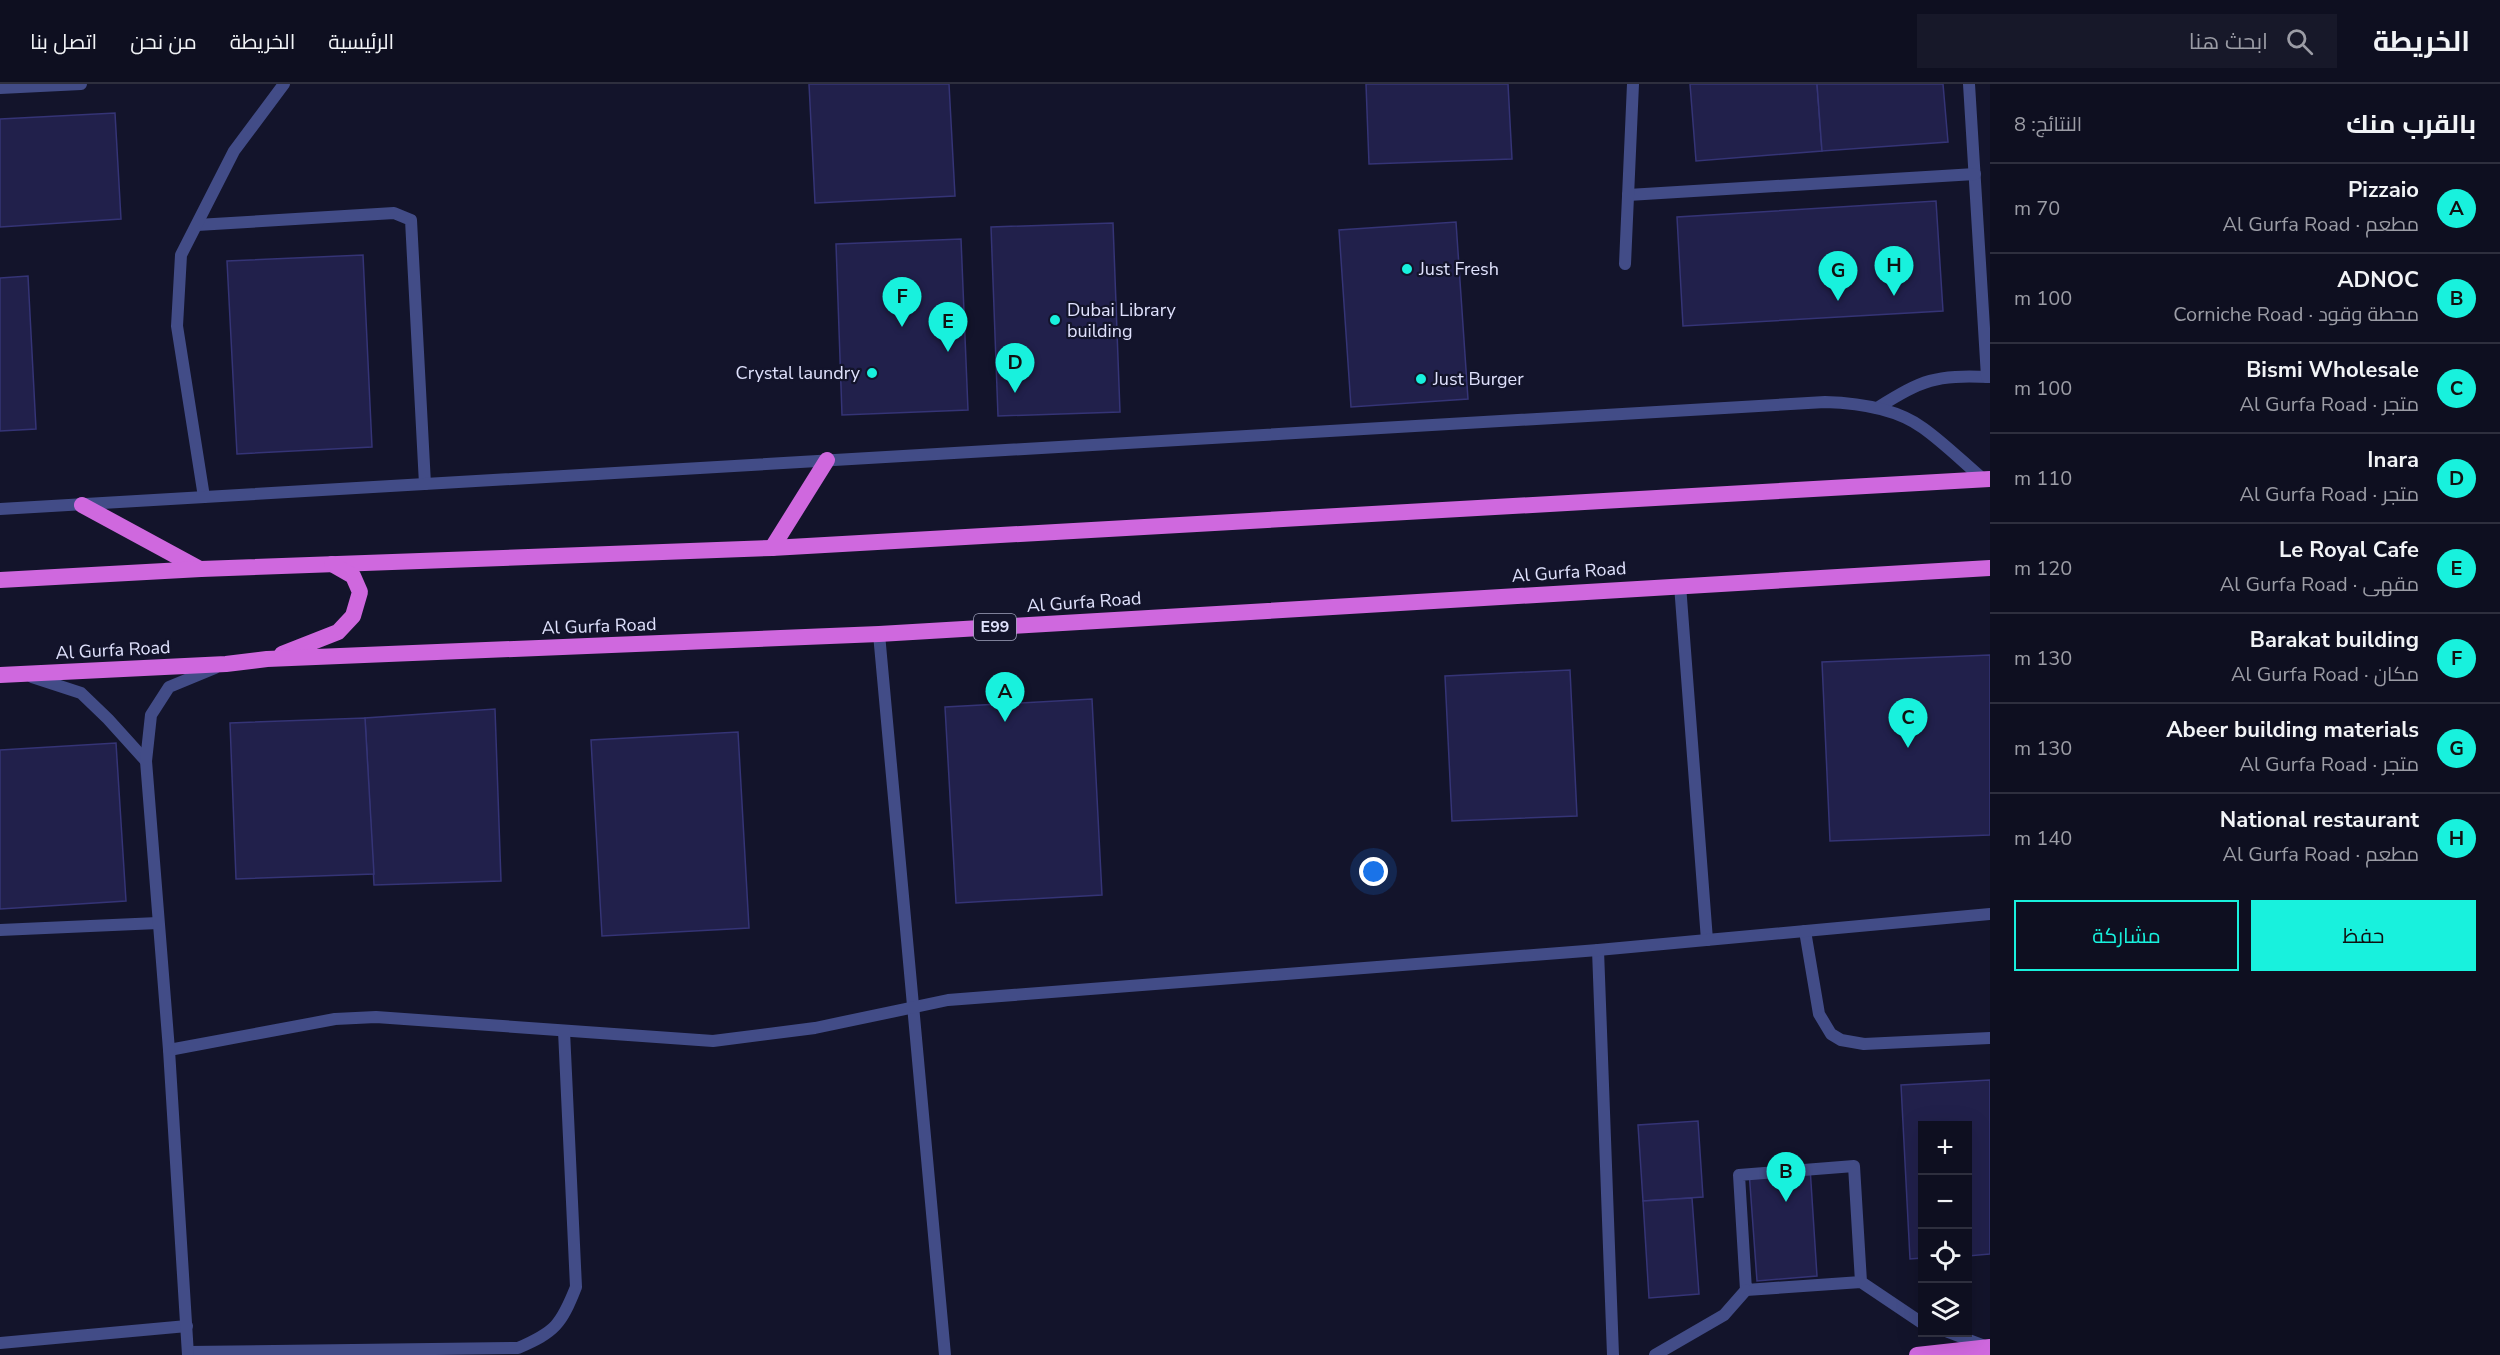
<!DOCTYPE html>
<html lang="ar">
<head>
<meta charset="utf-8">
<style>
  :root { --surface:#0e0f20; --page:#171829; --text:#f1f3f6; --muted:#9b9ca5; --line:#2e2f3e; --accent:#18f1dd }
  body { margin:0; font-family:"Nunito Sans",Cairo,sans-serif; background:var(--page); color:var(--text); direction:rtl }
  .controls { position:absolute; right:18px; bottom:18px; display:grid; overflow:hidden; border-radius:0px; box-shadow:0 6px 24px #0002 }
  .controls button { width:54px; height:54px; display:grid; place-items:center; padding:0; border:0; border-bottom:2px solid var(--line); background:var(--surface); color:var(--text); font:30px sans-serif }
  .you { position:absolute; left:1374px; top:788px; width:21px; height:21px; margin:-15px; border:4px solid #fff; border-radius:50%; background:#1a73e8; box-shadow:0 0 0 9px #1a73e833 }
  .badge { display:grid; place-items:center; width:39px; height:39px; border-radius:50%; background:var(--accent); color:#111; font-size:20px; font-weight:700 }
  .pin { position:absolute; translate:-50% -50px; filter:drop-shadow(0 2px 3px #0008) }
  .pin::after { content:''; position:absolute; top:32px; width:21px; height:18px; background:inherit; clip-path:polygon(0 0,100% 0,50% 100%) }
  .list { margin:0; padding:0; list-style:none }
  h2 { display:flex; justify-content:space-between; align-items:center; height:78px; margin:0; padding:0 24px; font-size:26px }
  h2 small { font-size:20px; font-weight:400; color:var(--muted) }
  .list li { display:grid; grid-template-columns:39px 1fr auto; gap:18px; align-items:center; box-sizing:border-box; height:90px; padding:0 24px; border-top:2px solid var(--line) }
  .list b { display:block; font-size:22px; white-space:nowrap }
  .list p { margin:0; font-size:20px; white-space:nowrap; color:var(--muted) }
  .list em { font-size:20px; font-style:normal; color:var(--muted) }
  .actions { display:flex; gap:12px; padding:18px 24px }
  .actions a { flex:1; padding:14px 0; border:2px solid var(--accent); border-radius:0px; text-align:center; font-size:21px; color:var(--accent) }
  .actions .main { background:var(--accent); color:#111 }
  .icon { flex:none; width:33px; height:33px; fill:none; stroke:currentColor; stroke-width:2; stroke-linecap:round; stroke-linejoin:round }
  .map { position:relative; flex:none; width:1990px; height:1271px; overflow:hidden; direction:ltr }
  header { display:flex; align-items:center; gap:36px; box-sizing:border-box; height:84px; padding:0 30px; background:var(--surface); border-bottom:2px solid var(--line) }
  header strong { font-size:28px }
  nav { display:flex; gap:33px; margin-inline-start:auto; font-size:21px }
  .search { width:420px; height:54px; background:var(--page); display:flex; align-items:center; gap:15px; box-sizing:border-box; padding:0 21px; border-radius:0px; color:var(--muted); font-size:22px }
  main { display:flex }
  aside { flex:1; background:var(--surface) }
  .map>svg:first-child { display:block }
  .building { fill:#21204b; stroke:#353476; stroke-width:1.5 }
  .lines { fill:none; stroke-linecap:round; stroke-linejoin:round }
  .service { stroke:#424c87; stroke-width:12 }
  .minor { stroke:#424c87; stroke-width:12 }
  .tertiary { stroke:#424c87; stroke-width:12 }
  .trunk { stroke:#cf68de; stroke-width:16 }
  .poi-dot { fill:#18f1dd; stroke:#13142b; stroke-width:2 }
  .labels { text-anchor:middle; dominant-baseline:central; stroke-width:4.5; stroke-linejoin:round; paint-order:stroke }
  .shield { fill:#13142b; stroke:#a2a4be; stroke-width:1.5 }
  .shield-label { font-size:16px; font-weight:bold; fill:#e0e2fd }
  .poi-label { font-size:18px; fill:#e0e2fd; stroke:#13142b; text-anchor:start }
  .street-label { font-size:18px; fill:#e0e2fd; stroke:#13142b }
</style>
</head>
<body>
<header>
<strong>الخريطة</strong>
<div class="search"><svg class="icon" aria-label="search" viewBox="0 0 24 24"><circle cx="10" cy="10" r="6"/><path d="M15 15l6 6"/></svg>ابحث هنا</div>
<nav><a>الرئيسية</a><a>الخريطة</a><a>من نحن</a><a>اتصل بنا</a></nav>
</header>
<main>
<aside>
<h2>بالقرب منك<small>النتائج: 8</small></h2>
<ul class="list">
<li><span class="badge">A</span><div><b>Pizzaio</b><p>مطعم · Al Gurfa Road</p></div><em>70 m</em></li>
<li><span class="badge">B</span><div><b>ADNOC</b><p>محطة وقود · Corniche Road</p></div><em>100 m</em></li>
<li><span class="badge">C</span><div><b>Bismi Wholesale</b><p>متجر · Al Gurfa Road</p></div><em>100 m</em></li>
<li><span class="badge">D</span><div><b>Inara</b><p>متجر · Al Gurfa Road</p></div><em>110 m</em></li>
<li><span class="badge">E</span><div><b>Le Royal Cafe</b><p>مقهى · Al Gurfa Road</p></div><em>120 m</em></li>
<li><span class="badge">F</span><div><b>Barakat building</b><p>مكان · Al Gurfa Road</p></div><em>130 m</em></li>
<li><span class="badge">G</span><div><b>Abeer building materials</b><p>متجر · Al Gurfa Road</p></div><em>130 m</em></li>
<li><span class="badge">H</span><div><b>National restaurant</b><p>مطعم · Al Gurfa Road</p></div><em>140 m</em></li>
</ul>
<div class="actions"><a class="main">حفظ</a><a>مشاركة</a></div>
</aside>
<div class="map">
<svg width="1990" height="1271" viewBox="0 0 1990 1271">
  <rect width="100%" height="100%" fill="#13142b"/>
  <!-- building -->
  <g class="building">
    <polygon points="809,0 949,0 955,112 815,119"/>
    <polygon points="1366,0 1508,0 1512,75 1369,80"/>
    <polygon points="1690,0 1817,0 1822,67 1696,77"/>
    <polygon points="1817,0 1943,0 1948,58 1822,67"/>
    <polygon points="115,29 121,135 0,143 0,35"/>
    <polygon points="1936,117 1943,227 1683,242 1677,133"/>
    <polygon points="1456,138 1468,315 1351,323 1339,146"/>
    <polygon points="1113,139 1120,328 998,332 991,143"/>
    <polygon points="961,155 968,326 842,331 836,160"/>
    <polygon points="363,171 372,363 237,370 227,177"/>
    <polygon points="28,192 36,345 0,347 0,194"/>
    <polygon points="1990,571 1990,751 1830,757 1822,578"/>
    <polygon points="1570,586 1577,732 1452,737 1445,592"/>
    <polygon points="1092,615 1102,811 956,819 945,623"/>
    <polygon points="495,625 501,797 374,801 365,634"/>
    <polygon points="365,634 374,790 236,795 230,639"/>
    <polygon points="738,648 749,844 602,852 591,656"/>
    <polygon points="116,659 126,817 0,825 0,666"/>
    <polygon points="1990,996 1990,1170 1968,1172 1968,1042 1922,1042 1922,1174 1910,1175 1901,1001"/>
    <polygon points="1698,1037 1703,1113 1643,1117 1638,1041"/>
    <polygon points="1810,1083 1817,1192 1757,1197 1749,1087"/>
    <polygon points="1692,1114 1699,1210 1649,1214 1643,1117"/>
  </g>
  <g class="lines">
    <!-- service -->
    <g class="service">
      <polyline points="197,141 394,129 411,136 425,400"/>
      <path d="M1877,324C1924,295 1934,291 1990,293"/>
      <polyline points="204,413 177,242 181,171 234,67 284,0"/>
      <path d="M0,425L1825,318C1858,319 1896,324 1923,344C1944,359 1963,378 1983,395"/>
      <polyline points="1805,847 1819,930 1831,950 1841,956 1864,960 1990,954"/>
      <polyline points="1861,1198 1854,1082 1739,1091 1746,1206 1861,1198 1922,1239"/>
      <polyline points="1948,1248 1985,1262"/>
      <polyline points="1655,1271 1724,1231 1746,1206"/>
    </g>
    <!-- minor -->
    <g class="minor">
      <polyline points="1969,0 1987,293"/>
      <polyline points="0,4 81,0"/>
      <polyline points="1628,111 1975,90"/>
      <polyline points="1625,180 1633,0"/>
      <polyline points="1680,501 1707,856"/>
      <polyline points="879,550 945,1271"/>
      <polyline points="0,846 158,839"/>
      <polyline points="1598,866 1613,1271"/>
      <polyline points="169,966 335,935 376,933 713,957 815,944 948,916 1598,866 1990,830"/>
      <polyline points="0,1259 187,1242"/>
      <path d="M188,1268L518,1264C555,1248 561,1241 576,1203L564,947"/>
    </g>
    <!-- tertiary -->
    <g class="tertiary">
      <polyline points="32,593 81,609 108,635 146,677"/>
      <polyline points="188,1271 169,966 146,677 151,631 169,603 215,584"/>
    </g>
    <!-- trunk -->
    <g class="trunk">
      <polyline points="82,421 200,485"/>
      <polyline points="772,464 827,376"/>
      <polyline points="0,496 201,485 772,464 1990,395"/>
      <polyline points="282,570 338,548 353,532 360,508 353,492 332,480"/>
      <polyline points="0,591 226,580 267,575 879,550 1990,484"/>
      <polyline points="1917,1271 1990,1263"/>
    </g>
  </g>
  <!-- markers -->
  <g class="poi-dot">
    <circle cx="1407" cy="185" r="6"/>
    <circle cx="1055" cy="236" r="6"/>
    <circle cx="872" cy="289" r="6"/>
    <circle cx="1421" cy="295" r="6"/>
  </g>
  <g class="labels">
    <!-- shield labels -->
    <rect class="shield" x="974" y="530" width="42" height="26" rx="4.5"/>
    <g class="shield-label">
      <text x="995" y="543">E99</text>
    </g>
    <!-- poi labels -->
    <g class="poi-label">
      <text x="1419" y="185">Just Fresh</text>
      <text x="1067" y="226">Dubai Library<tspan x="1067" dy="21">building</tspan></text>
      <text x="860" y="289" text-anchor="end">Crystal laundry</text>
      <text x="1433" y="295">Just Burger</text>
    </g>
    <!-- street labels -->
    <g class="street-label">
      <text transform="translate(1569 488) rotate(-4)">Al Gurfa Road</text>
      <text transform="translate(1084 518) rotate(-4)">Al Gurfa Road</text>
      <text transform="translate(599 542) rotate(-2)">Al Gurfa Road</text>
      <text transform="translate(113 566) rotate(-3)">Al Gurfa Road</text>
    </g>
  </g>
</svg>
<div class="controls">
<button>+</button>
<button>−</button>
<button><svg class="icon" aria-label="locate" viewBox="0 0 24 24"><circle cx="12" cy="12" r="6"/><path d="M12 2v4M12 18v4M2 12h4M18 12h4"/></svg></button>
<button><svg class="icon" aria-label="layers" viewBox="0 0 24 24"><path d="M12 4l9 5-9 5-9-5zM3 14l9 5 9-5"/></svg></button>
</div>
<div class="you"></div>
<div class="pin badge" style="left:1005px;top:638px">A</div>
<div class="pin badge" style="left:1786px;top:1118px">B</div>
<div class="pin badge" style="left:1908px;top:664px">C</div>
<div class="pin badge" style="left:1015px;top:309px">D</div>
<div class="pin badge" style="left:948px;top:268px">E</div>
<div class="pin badge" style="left:902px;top:243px">F</div>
<div class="pin badge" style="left:1838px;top:217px">G</div>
<div class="pin badge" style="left:1894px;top:212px">H</div>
</div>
</main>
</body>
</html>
